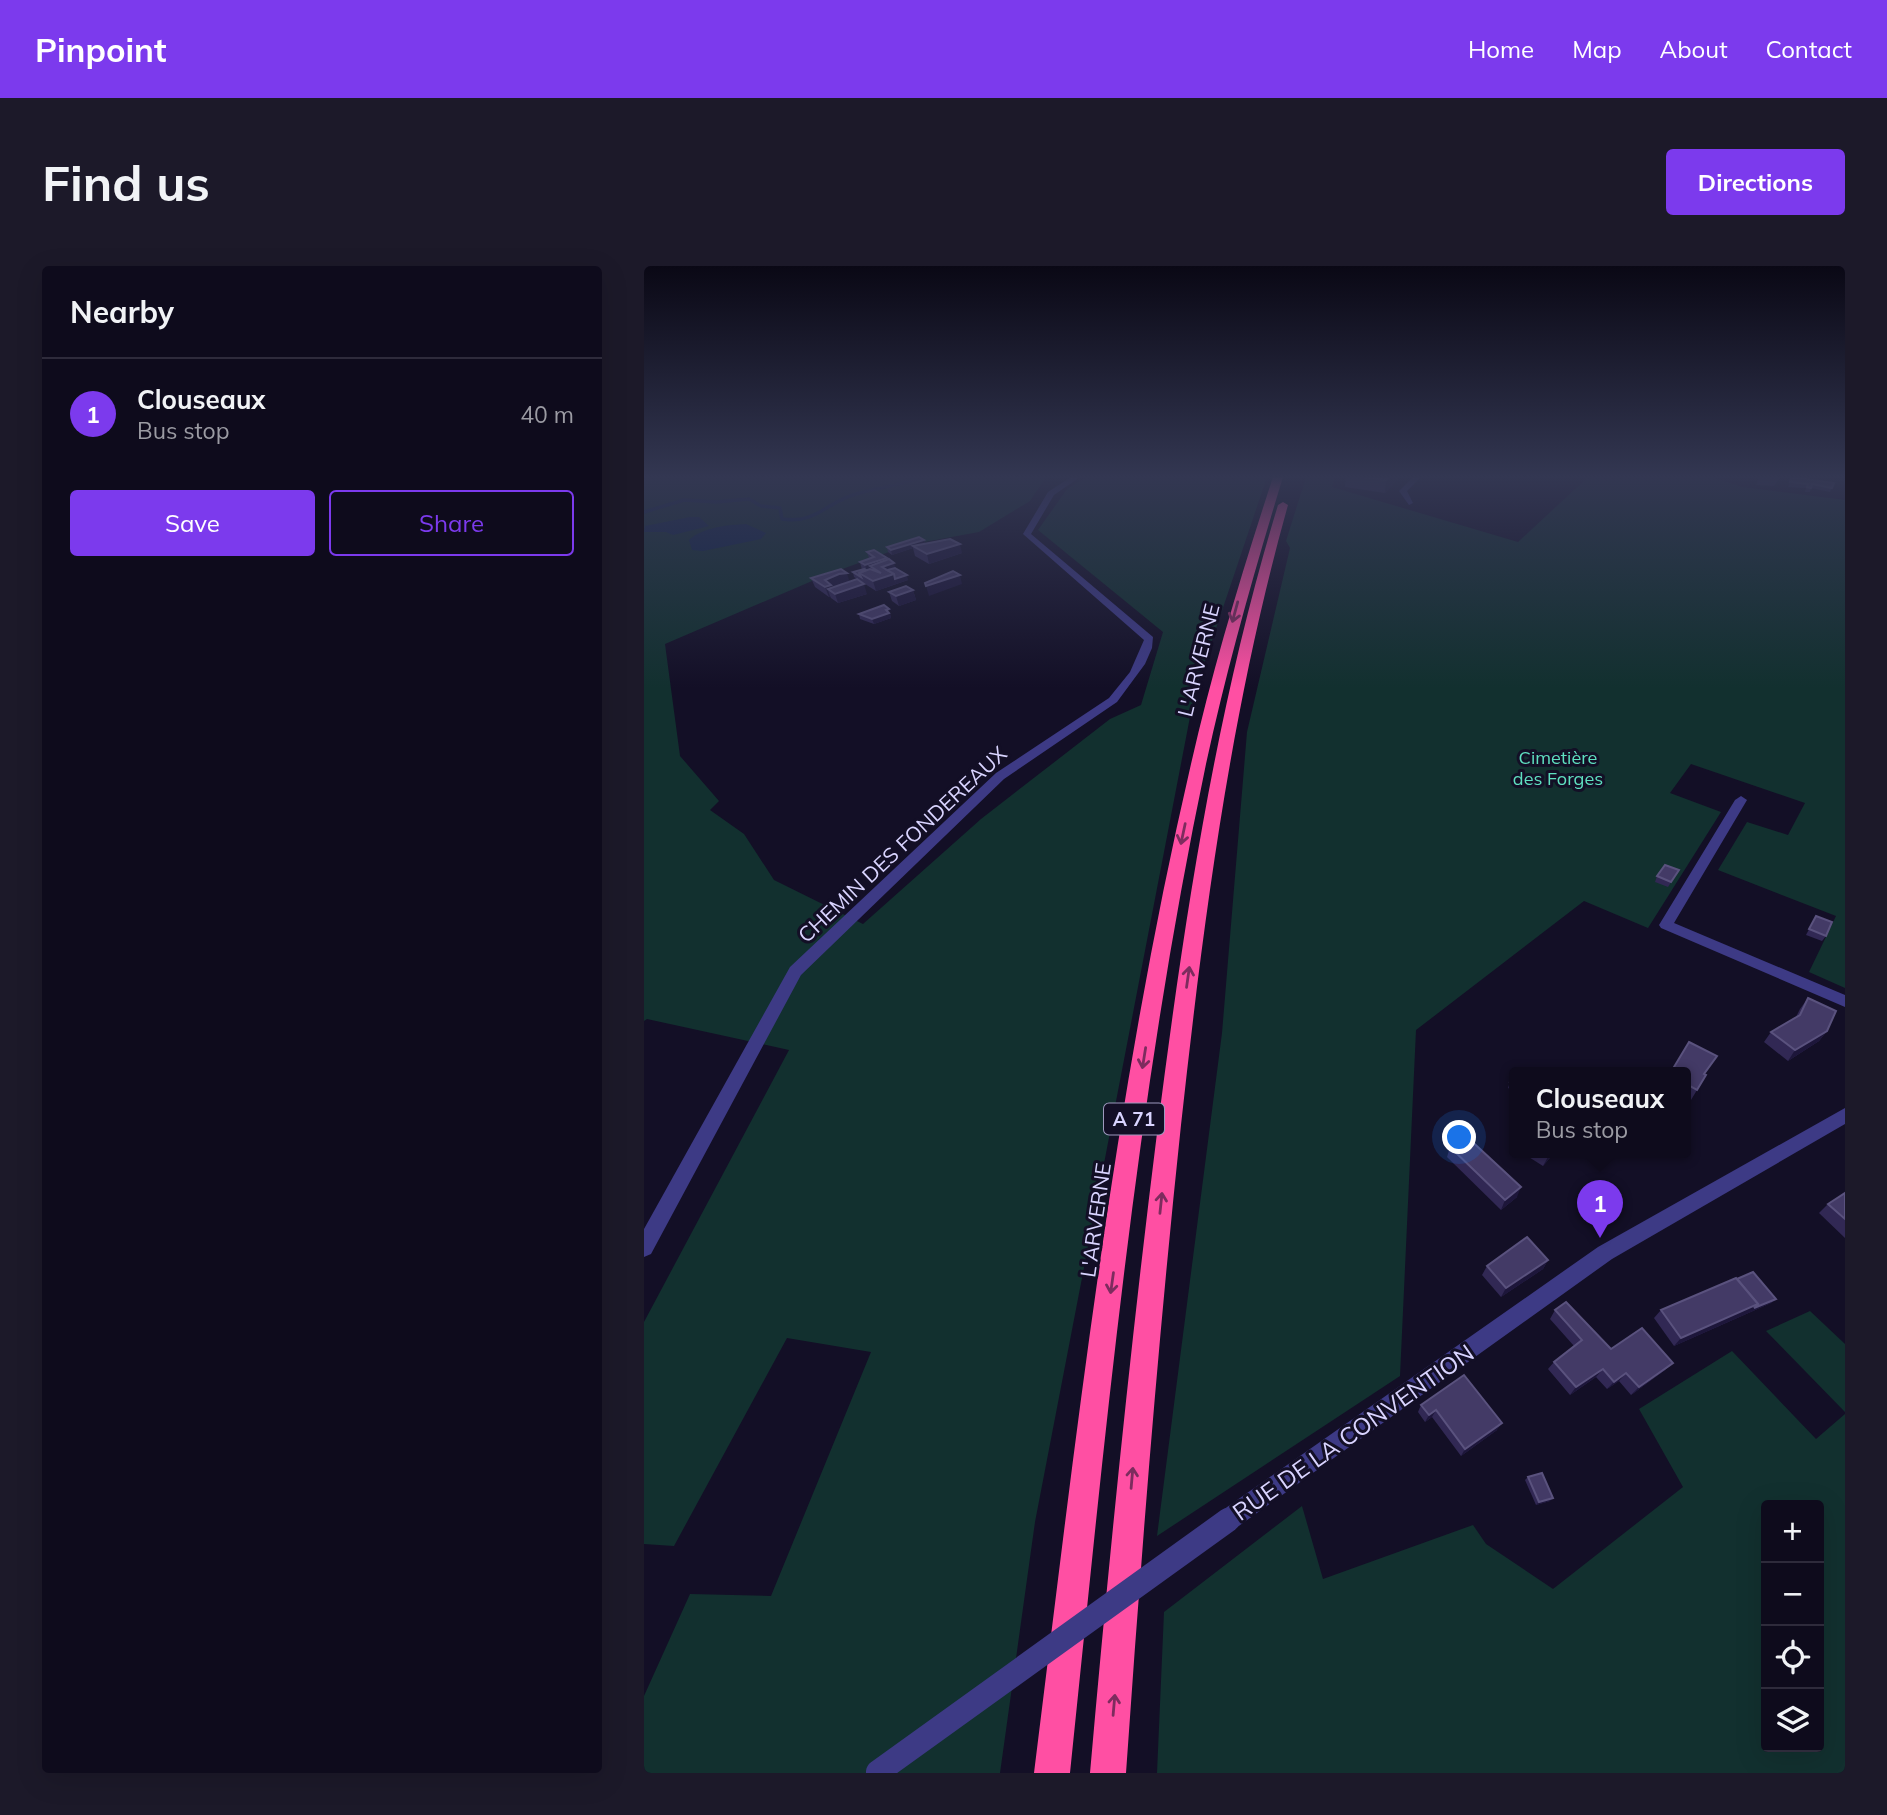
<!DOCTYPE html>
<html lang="en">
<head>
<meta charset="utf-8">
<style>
  :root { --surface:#0e0b1c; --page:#1c1929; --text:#f1f3f6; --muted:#9b9ba3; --line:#2e2b3b; --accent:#7c3aed }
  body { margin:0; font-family:Mulish,sans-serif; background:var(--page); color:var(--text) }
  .controls { position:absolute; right:21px; bottom:21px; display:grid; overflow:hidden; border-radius:7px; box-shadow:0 7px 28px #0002 }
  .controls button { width:63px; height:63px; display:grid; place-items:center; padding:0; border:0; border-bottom:2px solid var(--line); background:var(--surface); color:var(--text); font:35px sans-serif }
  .you { position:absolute; left:816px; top:872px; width:24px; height:24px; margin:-18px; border:5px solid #fff; border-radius:50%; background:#1a73e8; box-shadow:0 0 0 10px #1a73e833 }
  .badge { display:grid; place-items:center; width:46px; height:46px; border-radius:50%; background:var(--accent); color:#fff; font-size:23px; font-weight:700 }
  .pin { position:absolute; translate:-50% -58px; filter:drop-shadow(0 2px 4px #0008) }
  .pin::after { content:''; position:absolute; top:37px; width:24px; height:21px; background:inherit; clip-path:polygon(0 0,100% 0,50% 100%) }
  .popup { position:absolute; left:865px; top:801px; width:182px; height:91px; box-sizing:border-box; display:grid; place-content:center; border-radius:7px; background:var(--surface); filter:drop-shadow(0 2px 5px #0005); font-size:23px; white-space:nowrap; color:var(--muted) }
  .popup b { font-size:26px; color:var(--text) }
  .popup::after { content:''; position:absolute; left:50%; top:100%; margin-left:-14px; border:14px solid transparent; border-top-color:var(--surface) }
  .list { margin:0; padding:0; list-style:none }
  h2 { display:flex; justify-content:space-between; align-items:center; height:91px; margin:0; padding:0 28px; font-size:30px }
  h2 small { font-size:23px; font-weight:400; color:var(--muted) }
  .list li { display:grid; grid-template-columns:46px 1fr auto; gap:21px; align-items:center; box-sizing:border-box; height:112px; padding:0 28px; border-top:2px solid var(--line) }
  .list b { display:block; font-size:26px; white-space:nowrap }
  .list p { margin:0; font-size:23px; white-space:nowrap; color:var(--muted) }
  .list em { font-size:23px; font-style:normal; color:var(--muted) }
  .actions { display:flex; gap:14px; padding:21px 28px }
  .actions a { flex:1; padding:16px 0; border:2px solid var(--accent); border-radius:7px; text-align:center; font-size:24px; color:var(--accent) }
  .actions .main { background:var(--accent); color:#fff }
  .icon { flex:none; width:38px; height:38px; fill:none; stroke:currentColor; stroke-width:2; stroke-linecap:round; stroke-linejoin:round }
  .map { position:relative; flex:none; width:1201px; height:1507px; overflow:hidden; border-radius:7px }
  header { display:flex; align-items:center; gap:42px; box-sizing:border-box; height:98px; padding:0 35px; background:var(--accent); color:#fff }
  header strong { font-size:33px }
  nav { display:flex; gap:38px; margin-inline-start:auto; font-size:24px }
  .intro { display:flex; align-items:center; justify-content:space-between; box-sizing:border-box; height:168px; padding:0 42px }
  h1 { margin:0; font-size:49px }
  .button { padding:18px 32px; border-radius:7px; background:var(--accent); color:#fff; font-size:24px; font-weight:700 }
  main { display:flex; gap:42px; padding:0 42px }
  aside { flex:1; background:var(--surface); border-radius:7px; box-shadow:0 7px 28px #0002 }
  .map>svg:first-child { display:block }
  .green { fill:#12302f; fill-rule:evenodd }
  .water { fill:#0c2248 }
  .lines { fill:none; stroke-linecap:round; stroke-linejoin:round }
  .stream { stroke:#0c2248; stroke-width:3.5 }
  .minor { fill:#3d3a85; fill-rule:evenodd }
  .motorway { fill:#ff4fa3; fill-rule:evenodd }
  .minor-bridge { stroke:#3d3a85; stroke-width:24 }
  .wall { fill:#312854 }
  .shaded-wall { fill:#1d163a }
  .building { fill:#433a66; stroke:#5a527e; stroke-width:2 }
  .oneway { stroke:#7d2c5e }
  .labels { text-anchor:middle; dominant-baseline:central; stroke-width:6; stroke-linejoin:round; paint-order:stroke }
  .far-park-label { font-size:18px; fill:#5fe0c0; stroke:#130f26 }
  .shield { fill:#130f26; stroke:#9e99be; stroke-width:2 }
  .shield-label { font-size:19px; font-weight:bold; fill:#d9d4ff }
  .street-label { font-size:21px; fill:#d9d4ff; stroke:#130f26 }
  .near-street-label { font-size:24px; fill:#d9d4ff; stroke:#130f26 }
</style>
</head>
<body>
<header>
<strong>Pinpoint</strong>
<nav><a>Home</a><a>Map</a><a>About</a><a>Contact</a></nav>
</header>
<div class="intro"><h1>Find us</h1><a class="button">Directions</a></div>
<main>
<aside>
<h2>Nearby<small></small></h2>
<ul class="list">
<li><span class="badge">1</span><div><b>Clouseaux</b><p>Bus stop</p></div><em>40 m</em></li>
</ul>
<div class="actions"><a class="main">Save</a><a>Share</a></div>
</aside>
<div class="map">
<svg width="1201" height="1507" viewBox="0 0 1201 1507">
  <rect width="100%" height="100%" fill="#130f26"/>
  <!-- green -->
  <g class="green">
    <polygon points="0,211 402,211 386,235 335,266 264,279 182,309 21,378 36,490 75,535 66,544 100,568 130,614 219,658 337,553 466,453 497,439 519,366 394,264 423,223 442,211 623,211 551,425 391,1256 356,1507 0,1507 0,1430 46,1328 127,1330 227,1086 143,1072 30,1280 0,1278 0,1056 145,784 3,753 0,755"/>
    <polygon points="662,211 691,211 688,221 874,276 944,211 1069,211 1098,221 1201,234 1201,722 1165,706 1192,650 1074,604 1103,556 1144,569 1161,537 1047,498 1026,527 1077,546 1004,662 940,635 772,764 756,1110 513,1270 578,767 603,466 646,282 642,275"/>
    <polygon points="1166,1045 1201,1078 1201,1146 1122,1065"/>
    <path d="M1088,1085L1172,1173L1201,1148V1507H513L520,1346L658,1240L679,1313L829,1259L842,1278L909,1323L1039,1221L995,1143ZM1122,1239H1175V1481H1122Z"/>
  </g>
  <!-- water -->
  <g class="water">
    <polygon points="46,251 55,251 65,260 29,269 22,266 0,266 1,260"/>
    <path d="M102,258L122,267L117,273L59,285L48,284L45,274C59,261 84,259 102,258Z"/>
  </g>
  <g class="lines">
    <!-- stream -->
    <path class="stream" d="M0,246L40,234L72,236L105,233L117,240L136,242L138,253C172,258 182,237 209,229C231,222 255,220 277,211"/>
    <!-- minor -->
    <g class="minor">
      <polygon points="427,211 436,211 410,229 387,268 509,371 508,382 501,398 473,436 360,513 157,709 7,988 0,991 0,963 146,701 352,507 465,432 486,406 500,374 379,268 404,226"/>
      <polygon points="769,211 777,211 763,225 769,237 765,239 755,225"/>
      <polygon points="1097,530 1103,534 1030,657 1201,729 1201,741 1017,662 1015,659 1091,534"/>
      <polygon points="1201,842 1201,858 968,993 592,1262 584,1266 576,1262 572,1254 576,1246 954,981"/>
    </g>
    <!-- motorway -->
    <g class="motorway">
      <path d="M629,211H639C610,306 583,401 562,498C492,830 461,1170 426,1507H390C432,1170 470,829 547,498C569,401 598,306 629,211Z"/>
      <path d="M639,236L644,239C587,442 560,650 537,859C514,1075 497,1291 482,1507H446C465,1291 487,1074 514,859C541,649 572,442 634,239Z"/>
    </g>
    <!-- minor-bridge -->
    <polyline class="minor-bridge" points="234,1506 584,1254"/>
  </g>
  <!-- wall -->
  <g class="wall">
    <polygon points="702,211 756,211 741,227 701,221"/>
    <polygon points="1115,211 1136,211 1130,220 1112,219"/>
    <polygon points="1147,212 1190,217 1186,226 1167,222 1166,226 1161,226 1162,222 1144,221"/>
    <polygon points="280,274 281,278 318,287 285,298 271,290 269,282 248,289 244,286 243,281"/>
    <polygon points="223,286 244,294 264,314 232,325 210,311 209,306 218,304 216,296 225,292"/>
    <polygon points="167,312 206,316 223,328 194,337 187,332 186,330 185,331 171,321"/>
    <polygon points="269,324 272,334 255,340 248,335 245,326"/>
    <polygon points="215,348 246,348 247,352 230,358 216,353"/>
    <polygon points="1035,604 1024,621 1011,616 1013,610"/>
    <polygon points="1172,650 1182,670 1178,675 1162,669"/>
    <polygon points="1164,732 1183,765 1175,775 1144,795 1120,776 1127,766 1152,751 1156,743"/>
    <polygon points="1066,800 1060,808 1062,809 1047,834 1042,831 1042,806"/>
    <polygon points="870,811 870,825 864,822 866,816"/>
    <polygon points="806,881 873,931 857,944 803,891"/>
    <polygon points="877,886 911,886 899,900"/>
    <polygon points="1201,927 1201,972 1175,947 1184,938"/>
    <polygon points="904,994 899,1003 857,1031 838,1009 843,1000"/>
    <polygon points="1093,1013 1132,1033 1127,1037 1030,1080 1010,1052 1017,1044"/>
    <polygon points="911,1044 967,1083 1029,1097 1021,1104 987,1129 975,1115 963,1123 952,1111 926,1129 904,1103 910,1096 930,1080 906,1053"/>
    <polygon points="777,1139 853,1164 817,1190 788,1151 781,1156 774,1146"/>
    <polygon points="884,1211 906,1235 892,1239 881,1214"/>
  </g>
  <!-- shaded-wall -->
  <g class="shaded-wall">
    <polygon points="745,211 756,211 741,227 742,214"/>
    <polygon points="280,274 281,278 269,280 269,282 248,289 247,284"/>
    <polygon points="316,278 318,287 285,298 283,288"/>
    <polygon points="243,292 245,299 250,297 253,306 226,300 228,307 224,309 221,299"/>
    <polygon points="203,307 206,317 198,317 184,324 186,330 185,331 181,321 181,314 195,308"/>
    <polygon points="250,308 252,318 232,325 229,315"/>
    <polygon points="263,309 264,314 252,318 251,313"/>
    <polygon points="316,309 318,318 285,330 282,320"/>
    <polygon points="220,318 223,328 194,337 191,328"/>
    <polygon points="269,324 272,334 255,340 252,330"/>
    <polygon points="245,343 247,352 230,358 228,353"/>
    <polygon points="1183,765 1175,775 1144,795 1151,784"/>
    <polygon points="908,886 911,886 899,900 904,891"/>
    <polygon points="877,921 873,931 857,944 861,934"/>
    <polygon points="904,994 899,1003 857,1031 862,1022"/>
    <polygon points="1132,1033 1127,1037 1030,1080 1037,1072 1114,1038"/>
    <polygon points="1029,1097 1021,1104 987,1129 995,1121"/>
    <polygon points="959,1103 952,1111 926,1129 932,1121"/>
    <polygon points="982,1107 975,1115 963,1123 970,1116"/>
    <polygon points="792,1144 788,1151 781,1156 785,1149"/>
    <polygon points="858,1157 853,1164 817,1190 821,1183"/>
    <polygon points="909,1232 906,1235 892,1239 895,1236"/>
  </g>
  <!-- building -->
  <g class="building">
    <polygon points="719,211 745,211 742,214"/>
    <polygon points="1147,212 1155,212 1190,217 1188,222 1168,218 1167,222 1163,221 1164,218 1146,216"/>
    <polygon points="275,271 280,274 247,284 243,281"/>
    <polygon points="306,273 316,278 283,288 269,280"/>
    <polygon points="230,284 243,292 221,299 216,296 230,291 223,286"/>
    <polygon points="245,293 250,297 238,301 250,308 229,315 215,307 226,303 237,307 226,300"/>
    <polygon points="251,302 263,309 251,313 250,308 243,304"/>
    <polygon points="197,303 203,307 195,308 181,314 187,319 181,321 167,312"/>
    <polygon points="220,303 222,304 215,307 217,311 209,306"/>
    <polygon points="309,305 316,309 282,320 281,317"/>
    <polygon points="213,313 220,318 191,328 184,323"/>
    <polygon points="262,320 269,324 252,330 245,326"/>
    <polygon points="240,339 245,343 242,344 245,347 228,353 215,348"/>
    <polygon points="1021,599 1035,604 1027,616 1013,610"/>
    <polygon points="1172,650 1188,656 1182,670 1165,663"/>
    <polygon points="1164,732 1192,745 1183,765 1151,784 1127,766 1156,749"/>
    <polygon points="1045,776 1073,790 1060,808 1062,809 1053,824 1042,818 1042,806 1027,806"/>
    <polygon points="870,811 870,819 866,816"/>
    <polygon points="821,869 877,921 861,934 806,881"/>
    <polygon points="897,886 908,886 904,891"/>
    <polygon points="1201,927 1201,953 1184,938"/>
    <polygon points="883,971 904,994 862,1022 843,1000"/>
    <polygon points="1109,1006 1132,1033 1110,1042 1114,1038 1093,1013"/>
    <polygon points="1092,1012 1114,1038 1037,1072 1017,1044"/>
    <polygon points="922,1036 967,1083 998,1062 1029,1097 995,1121 982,1107 970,1116 959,1103 932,1121 910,1096 938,1074 911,1044"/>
    <polygon points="820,1109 858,1157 821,1183 792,1144 785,1149 777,1139"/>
    <polygon points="898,1207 909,1232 895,1236 884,1211"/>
  </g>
  <!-- one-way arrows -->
  <defs><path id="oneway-shaft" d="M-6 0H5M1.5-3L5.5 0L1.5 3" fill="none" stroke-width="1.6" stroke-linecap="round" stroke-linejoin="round" transform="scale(1.75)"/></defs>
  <g class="oneway">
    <use href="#oneway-shaft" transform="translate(591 346) rotate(105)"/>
    <use href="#oneway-shaft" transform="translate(539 568) rotate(102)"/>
    <use href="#oneway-shaft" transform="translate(544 711) rotate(-82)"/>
    <use href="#oneway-shaft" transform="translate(500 792) rotate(99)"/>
    <use href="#oneway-shaft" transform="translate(517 937) rotate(-84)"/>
    <use href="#oneway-shaft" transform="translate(468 1017) rotate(98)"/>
    <use href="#oneway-shaft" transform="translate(488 1212) rotate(-85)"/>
    <use href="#oneway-shaft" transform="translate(470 1439) rotate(-85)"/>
  </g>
  <!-- sky -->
  <linearGradient id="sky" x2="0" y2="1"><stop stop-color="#0a0815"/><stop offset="0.5" stop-color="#333752"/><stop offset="1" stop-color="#333752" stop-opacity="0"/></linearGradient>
  <rect width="1201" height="422" fill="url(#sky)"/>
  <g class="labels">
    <!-- far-park labels -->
    <g class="far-park-label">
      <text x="914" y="491">Cimetière<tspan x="914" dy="21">des Forges</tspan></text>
    </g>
    <!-- shield labels -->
    <rect class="shield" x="460" y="837.5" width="60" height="31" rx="5"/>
    <g class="shield-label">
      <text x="490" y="853">A 71</text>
    </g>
    <!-- street labels -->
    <g class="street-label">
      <text transform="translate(554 394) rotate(-76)">L'ARVERNE</text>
      <text transform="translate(258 578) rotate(-43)">CHEMIN DES FONDEREAUX</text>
      <text transform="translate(451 954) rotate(-82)">L'ARVERNE</text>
    </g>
    <!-- near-street labels -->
    <g class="near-street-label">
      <text transform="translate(709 1166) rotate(-35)">RUE DE LA CONVENTION</text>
    </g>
  </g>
</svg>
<div class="controls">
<button>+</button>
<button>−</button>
<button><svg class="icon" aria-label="locate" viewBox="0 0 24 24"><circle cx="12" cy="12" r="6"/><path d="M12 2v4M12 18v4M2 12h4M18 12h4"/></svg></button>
<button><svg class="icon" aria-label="layers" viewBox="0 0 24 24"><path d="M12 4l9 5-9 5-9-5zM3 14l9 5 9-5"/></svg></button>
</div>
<div class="you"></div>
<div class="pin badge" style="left:956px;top:972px">1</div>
<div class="popup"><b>Clouseaux</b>Bus stop</div>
</div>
</main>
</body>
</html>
